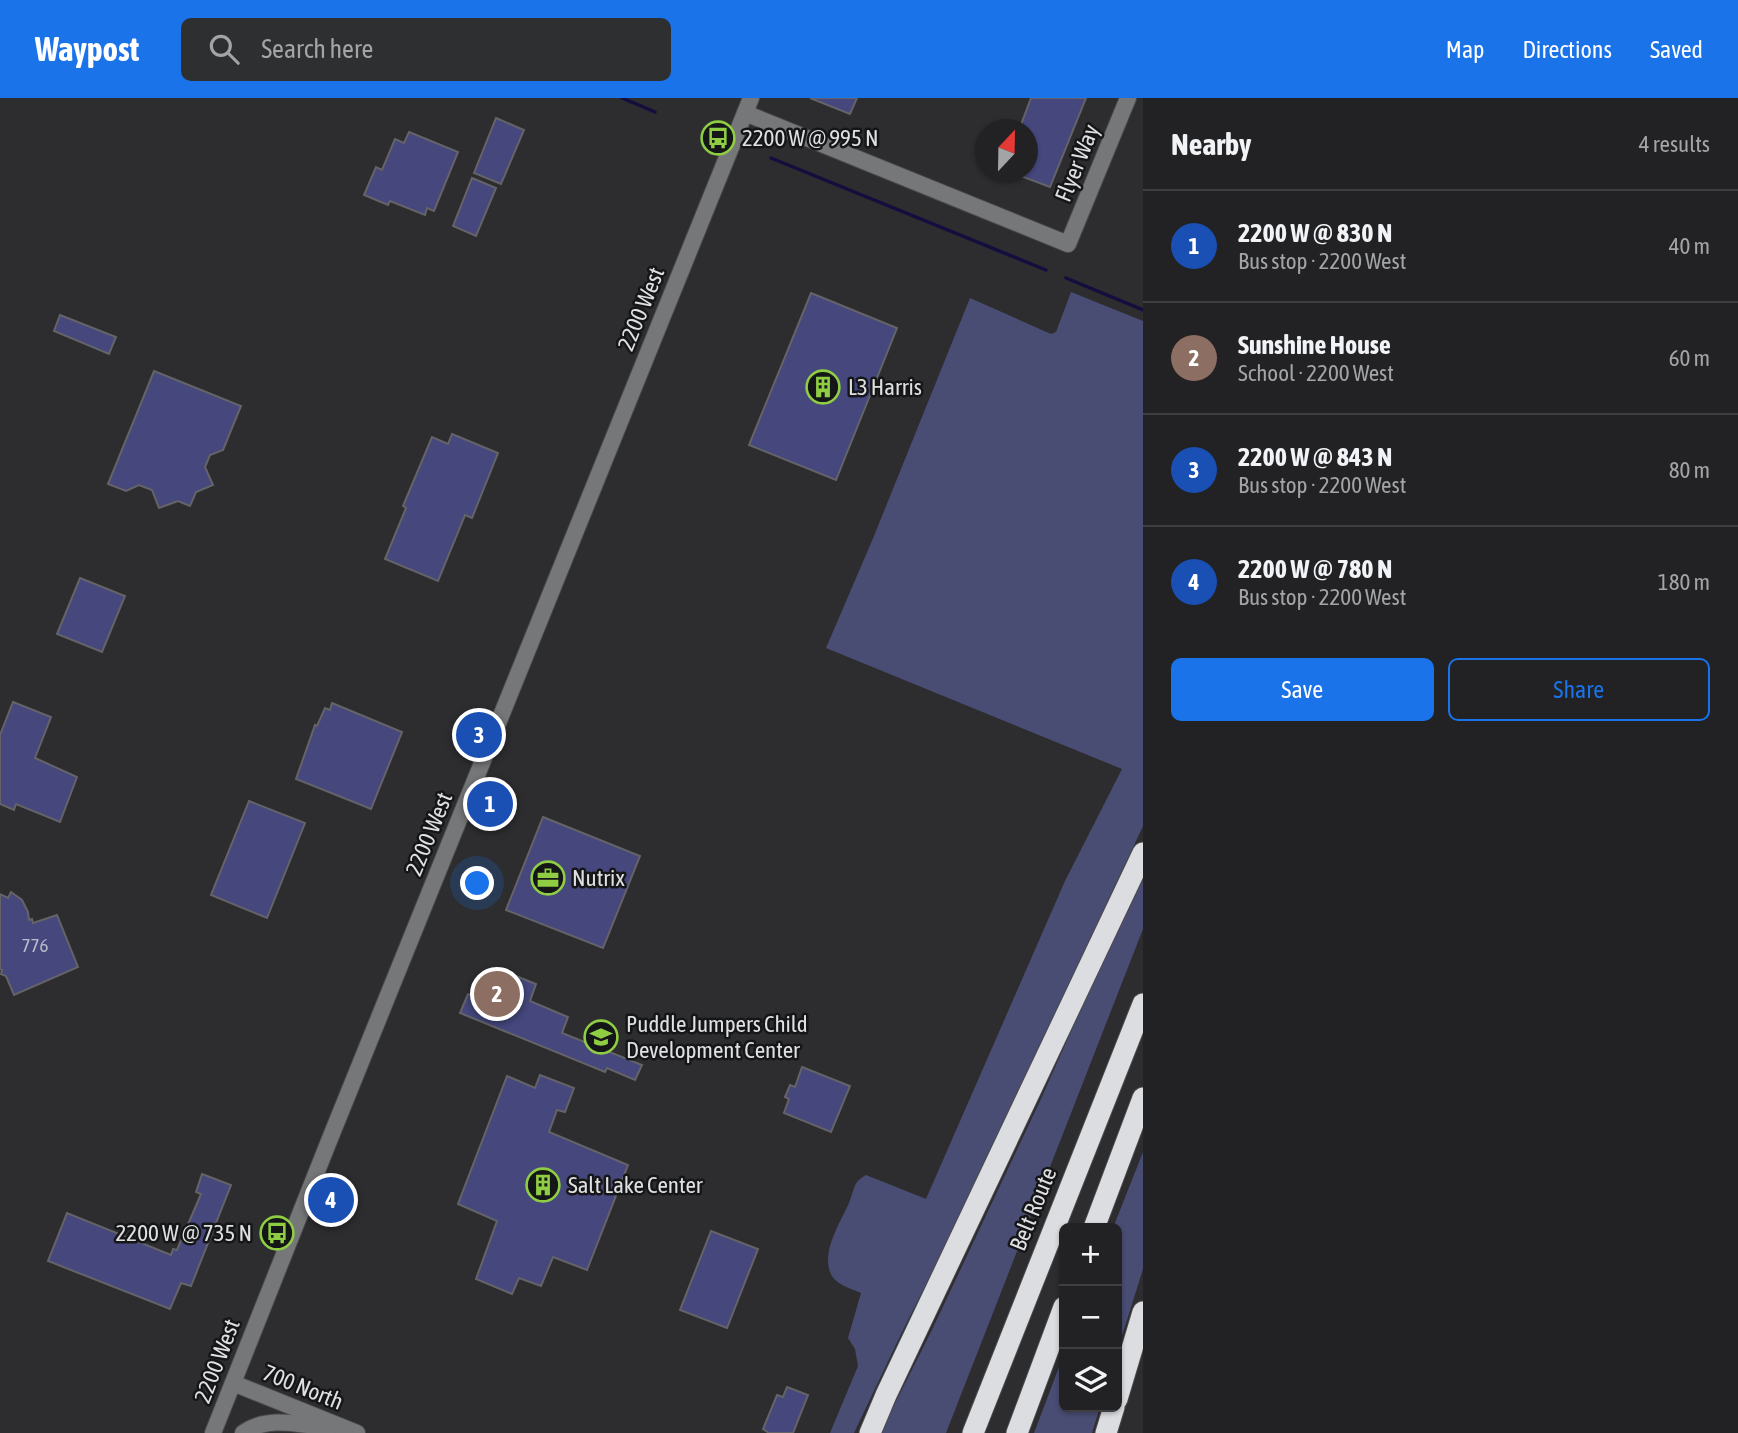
<!DOCTYPE html>
<html lang="en">
<head>
<meta charset="utf-8">
<style>
  :root { --surface:#222224; --page:#2e2f31; --text:#f1f3f6; --muted:#a2a4a6; --line:#3f3f41; --accent:#1a73e8 }
  body { margin:0; font-family:"Asap Condensed",sans-serif; background:var(--page); color:var(--text) }
  .controls { position:absolute; right:21px; bottom:21px; display:grid; overflow:hidden; border-radius:10px; box-shadow:0 2px 5px #0004 }
  .controls button { width:63px; height:63px; display:grid; place-items:center; padding:0; border:0; border-bottom:2px solid var(--line); background:var(--surface); color:var(--text); font:35px sans-serif }
  .compass { position:absolute; left:975px; top:21px; width:63px; height:63px; border-radius:50%; background:var(--surface); box-shadow:0 2px 5px #0004; rotate:22deg }
  .you { position:absolute; left:478px; top:786px; width:24px; height:24px; margin:-18px; border:5px solid #fff; border-radius:50%; background:#1a73e8; box-shadow:0 0 0 10px #1a73e833 }
  .badge { display:grid; place-items:center; width:46px; height:46px; border-radius:50%; background:var(--accent); color:#fff; font-size:23px; font-weight:700 }
  .pin { position:absolute; translate:-50% -50%; border:4px solid #fff; box-shadow:0 2px 7px #0006 }
  .list { margin:0; padding:0; list-style:none }
  h2 { display:flex; justify-content:space-between; align-items:center; height:91px; margin:0; padding:0 28px; font-size:30px }
  h2 small { font-size:23px; font-weight:400; color:var(--muted) }
  .list li { display:grid; grid-template-columns:46px 1fr auto; gap:21px; align-items:center; box-sizing:border-box; height:112px; padding:0 28px; border-top:2px solid var(--line) }
  .list b { display:block; font-size:26px; white-space:nowrap }
  .list p { margin:0; font-size:23px; white-space:nowrap; color:var(--muted) }
  .list em { font-size:23px; font-style:normal; color:var(--muted) }
  .actions { display:flex; gap:14px; padding:21px 28px }
  .actions a { flex:1; padding:16px 0; border:2px solid var(--accent); border-radius:10px; text-align:center; font-size:24px; color:var(--accent) }
  .actions .main { background:var(--accent); color:#fff }
  .icon { flex:none; width:38px; height:38px; fill:none; stroke:currentColor; stroke-width:2; stroke-linecap:round; stroke-linejoin:round }
  .map { position:relative; flex:none; width:1143px; height:1335px; overflow:hidden }
  header { display:flex; align-items:center; gap:42px; box-sizing:border-box; height:98px; padding:0 35px; background:var(--accent); color:#fff }
  header strong { font-size:33px }
  nav { display:flex; gap:38px; margin-inline-start:auto; font-size:24px }
  .search { width:490px; height:63px; background:var(--page); display:flex; align-items:center; gap:18px; box-sizing:border-box; padding:0 24px; border-radius:10px; color:var(--muted); font-size:26px }
  main { display:flex }
  aside { flex:1; background:var(--surface) }
  .map>svg:first-child { display:block }
  .green { fill:#4a4d73 }
  .lines { fill:none; stroke-linecap:round; stroke-linejoin:round }
  .stream { stroke:#130e3e; stroke-width:3.5 }
  .building { fill:#45477d; stroke:#646468; stroke-width:2 }
  .minor-casing { stroke:#4a4a4c; stroke-width:18 }
  .highway-casing { stroke:#4a4a4c; stroke-width:23 }
  .minor { stroke:#767778; stroke-width:16 }
  .highway { stroke:#dcdde1; stroke-width:21 }
  .labels { text-anchor:middle; dominant-baseline:central; stroke-width:5; stroke-linejoin:round; paint-order:stroke }
  .number-label { font-size:19px; fill:#b9bac9 }
  .poi-label { font-size:23px; fill:#e0e0e2; stroke:#151617; text-anchor:start }
  .street-label { font-size:23px; fill:#e0e0e2; stroke:#151617 }
</style>
</head>
<body>
<header>
<strong>Waypost</strong>
<div class="search"><svg class="icon" aria-label="search" viewBox="0 0 24 24"><circle cx="10" cy="10" r="6"/><path d="M15 15l6 6"/></svg>Search here</div>
<nav><a>Map</a><a>Directions</a><a>Saved</a></nav>
</header>
<main>
<div class="map">
<svg width="1143" height="1335" viewBox="0 0 1143 1335">
  <rect width="100%" height="100%" fill="#2d2d30"/>
  <!-- green -->
  <g class="green">
    <path d="M1071,194L1143,223V728L969,1101L903,1232L854,1335H830L858,1268L855,1251L848,1240L861,1195C850,1190 835,1187 830,1174C822,1152 841,1123 849,1105C852,1098 853,1090 857,1084C859,1081 863,1079 866,1077L926,1101L1065,783L1122,671L826,550L874,438L970,200L1051,236L1056,234Z"/>
    <polygon points="1143,777 1143,831 946,1335 880,1335 930,1236 1040,1003 1093,884"/>
    <polygon points="1143,1054 1143,1171 1117,1254 1117,1130 1113,1130"/>
    <polygon points="1064,1256 1064,1309 1100,1309 1092,1335 1034,1335"/>
  </g>
  <g class="lines">
    <!-- stream -->
    <g class="stream">
      <polyline points="622,0 655,14"/>
      <polyline points="771,60 1046,172"/>
      <polyline points="1066,180 1143,212"/>
    </g>
  </g>
  <!-- building -->
  <g class="building">
    <polygon points="810,0 857,0 850,16"/>
    <polygon points="1031,0 1086,0 1050,89 1010,74 1028,74 1028,32 1019,32"/>
    <polygon points="496,20 524,32 501,86 474,75"/>
    <polygon points="409,34 458,54 434,113 427,110 425,117 390,103 388,107 364,97 376,69 382,72 395,41 404,45"/>
    <polygon points="472,80 496,90 476,138 453,128"/>
    <polygon points="811,195 897,230 836,382 749,347"/>
    <polygon points="60,217 116,239 109,256 54,233"/>
    <polygon points="154,273 241,308 223,352 210,357 205,369 213,387 196,394 190,408 178,403 159,410 152,392 139,387 126,393 108,386"/>
    <polygon points="452,336 498,355 472,420 465,417 438,483 385,461 406,410 403,408 432,339 448,346"/>
    <polygon points="80,480 125,498 102,554 57,536"/>
    <polygon points="13,604 51,619 35,660 77,679 60,724 16,706 14,712 0,706 0,637"/>
    <polygon points="332,605 402,634 371,711 296,681 315,627 317,628 325,610 330,612"/>
    <polygon points="249,703 305,725 267,820 211,797"/>
    <polygon points="543,719 640,758 603,850 506,812"/>
    <polygon points="11,794 22,802 28,814 29,822 32,821 33,825 57,817 78,869 14,897 6,878 1,876 2,872 0,871 0,796 8,800"/>
    <polygon points="516,878 536,886 530,903 568,919 562,935 642,967 635,982 607,970 605,974 460,915 468,896 503,911"/>
    <polygon points="802,969 850,988 831,1034 784,1015 789,1001 785,999 790,987 795,989"/>
    <polygon points="540,977 574,990 565,1014 557,1012 549,1034 628,1067 587,1172 553,1159 541,1188 519,1180 512,1196 476,1181 497,1123 458,1106 507,978 535,990"/>
    <polygon points="202,1076 231,1087 191,1188 181,1185 170,1211 48,1163 67,1115 171,1157 173,1151 177,1152 201,1096 196,1094"/>
    <polygon points="711,1133 758,1151 727,1230 680,1212"/>
    <polygon points="787,1289 808,1297 793,1335 769,1335 763,1331 777,1297 783,1299"/>
  </g>
  <g class="lines">
    <defs>
      <g id="minor">
        <polyline points="745,15 1068,146 1128,0"/>
        <polyline points="233,1285 357,1335"/>
        <polyline points="213,1335 329,1043 751,0"/>
        <path d="M243,1335C268,1317 301,1327 329,1330"/>
      </g>
      <g id="highway">
        <polyline points="1094,1130 1143,1000"/>
        <polyline points="1117,1301 1143,1214"/>
        <polyline points="870,1335 886,1297 1143,755"/>
        <polyline points="973,1335 1143,906"/>
        <polyline points="1017,1335 1064,1209"/>
        <polyline points="1106,1335 1114,1309"/>
      </g>
    </defs>
    <!-- minor casing -->
    <use href="#minor" class="minor-casing"/>
    <!-- highway casing -->
    <use href="#highway" class="highway-casing"/>
    <!-- minor -->
    <use href="#minor" class="minor"/>
    <!-- highway -->
    <use href="#highway" class="highway"/>
  </g>
  <!-- icons -->
  <defs>
    <symbol id="bus-ring" viewBox="-11 -11 22 22"><circle r="9.5" fill="#151617" stroke="#8fcd42" stroke-width="1.5"/><path d="M-5-6H5V4H4V6H2V4H-2V6H-4V4H-5ZM-3.5-4V0h7V-4ZM-3.5 1.2v1.5H-2V1.2ZM2 1.2v1.5H3.5V1.2Z" fill="#8fcd42"/></symbol>
    <symbol id="building-ring" viewBox="-11 -11 22 22"><circle r="9.5" fill="#151617" stroke="#8fcd42" stroke-width="1.5"/><path d="M-4-6H4V6H1V3H-1V6H-4ZM-2.5-4.3h1.7v1.8h-1.7ZM.8-4.3h1.7v1.8H.8ZM-2.5-1h1.7V.8h-1.7ZM.8-1h1.7V.8H.8Z" fill="#8fcd42"/></symbol>
    <symbol id="office-ring" viewBox="-11 -11 22 22"><circle r="9.5" fill="#151617" stroke="#8fcd42" stroke-width="1.5"/><path d="M-6-3h4V-5.5h4V-3h4V5H-6ZM-1-4.5V-3h2v-1.5ZM-6 0V1H6V0Z" fill="#8fcd42"/></symbol>
    <symbol id="school-ring" viewBox="-11 -11 22 22"><circle r="9.5" fill="#151617" stroke="#8fcd42" stroke-width="1.5"/><path d="M0-5L7-2L0 1L-7-2ZM-4 1L0 2.5L4 1V4Q0 6-4 4Z" fill="#8fcd42"/></symbol>
  </defs>
  <g fill-rule="evenodd">
    <use href="#bus-ring" x="699" y="21" width="38" height="38"/>
    <use href="#building-ring" x="804" y="270" width="38" height="38"/>
    <use href="#office-ring" x="529" y="761" width="38" height="38"/>
    <use href="#school-ring" x="582" y="920" width="38" height="38"/>
    <use href="#building-ring" x="524" y="1068" width="38" height="38"/>
    <use href="#bus-ring" x="258" y="1116" width="38" height="38"/>
  </g>
  <g class="labels">
    <!-- number labels -->
    <g class="number-label">
      <text x="35" y="847">776</text>
    </g>
    <!-- poi labels -->
    <g class="poi-label">
      <text x="742" y="40">2200 W @ 995 N</text>
      <text x="848" y="289">L3 Harris</text>
      <text x="572" y="780">Nutrix</text>
      <text x="626" y="926">Puddle Jumpers Child<tspan x="626" dy="26">Development Center</tspan></text>
      <text x="568" y="1087">Salt Lake Center</text>
      <text x="252" y="1135" text-anchor="end">2200 W @ 735 N</text>
    </g>
    <!-- street labels -->
    <g class="street-label">
      <text transform="translate(1077 65) rotate(-68)">Flyer Way</text>
      <text transform="translate(641 211) rotate(-68)">2200 West</text>
      <text transform="translate(429 736) rotate(-68)">2200 West</text>
      <text transform="translate(1033 1111) rotate(-68)">Belt Route</text>
      <text transform="translate(217 1263) rotate(-69)">2200 West</text>
      <text transform="translate(303 1289) rotate(22)">700 North</text>
    </g>
  </g>
</svg>
<div class="controls">
<button>+</button>
<button>−</button>
<button><svg class="icon" aria-label="layers" viewBox="0 0 24 24"><path d="M12 4l9 5-9 5-9-5zM3 14l9 5 9-5"/></svg></button>
</div>
<svg class="compass" viewBox="-18 -18 36 36"><path d="M0-13l5 13h-10z" fill="#e53935"/><path d="M0 13l5-13h-10z" fill="#a2a4a6"/></svg>
<div class="you"></div>
<div class="pin badge" style="left:490px;top:706px;background:#1a4fb4">1</div>
<div class="pin badge" style="left:497px;top:896px;background:#8d6e63">2</div>
<div class="pin badge" style="left:479px;top:637px;background:#1a4fb4">3</div>
<div class="pin badge" style="left:331px;top:1102px;background:#1a4fb4">4</div>
</div>
<aside>
<h2>Nearby<small>4 results</small></h2>
<ul class="list">
<li><span class="badge" style="background:#1a4fb4">1</span><div><b>2200 W @ 830 N</b><p>Bus stop · 2200 West</p></div><em>40 m</em></li>
<li><span class="badge" style="background:#8d6e63">2</span><div><b>Sunshine House</b><p>School · 2200 West</p></div><em>60 m</em></li>
<li><span class="badge" style="background:#1a4fb4">3</span><div><b>2200 W @ 843 N</b><p>Bus stop · 2200 West</p></div><em>80 m</em></li>
<li><span class="badge" style="background:#1a4fb4">4</span><div><b>2200 W @ 780 N</b><p>Bus stop · 2200 West</p></div><em>180 m</em></li>
</ul>
<div class="actions"><a class="main">Save</a><a>Share</a></div>
</aside>
</main>
</body>
</html>
